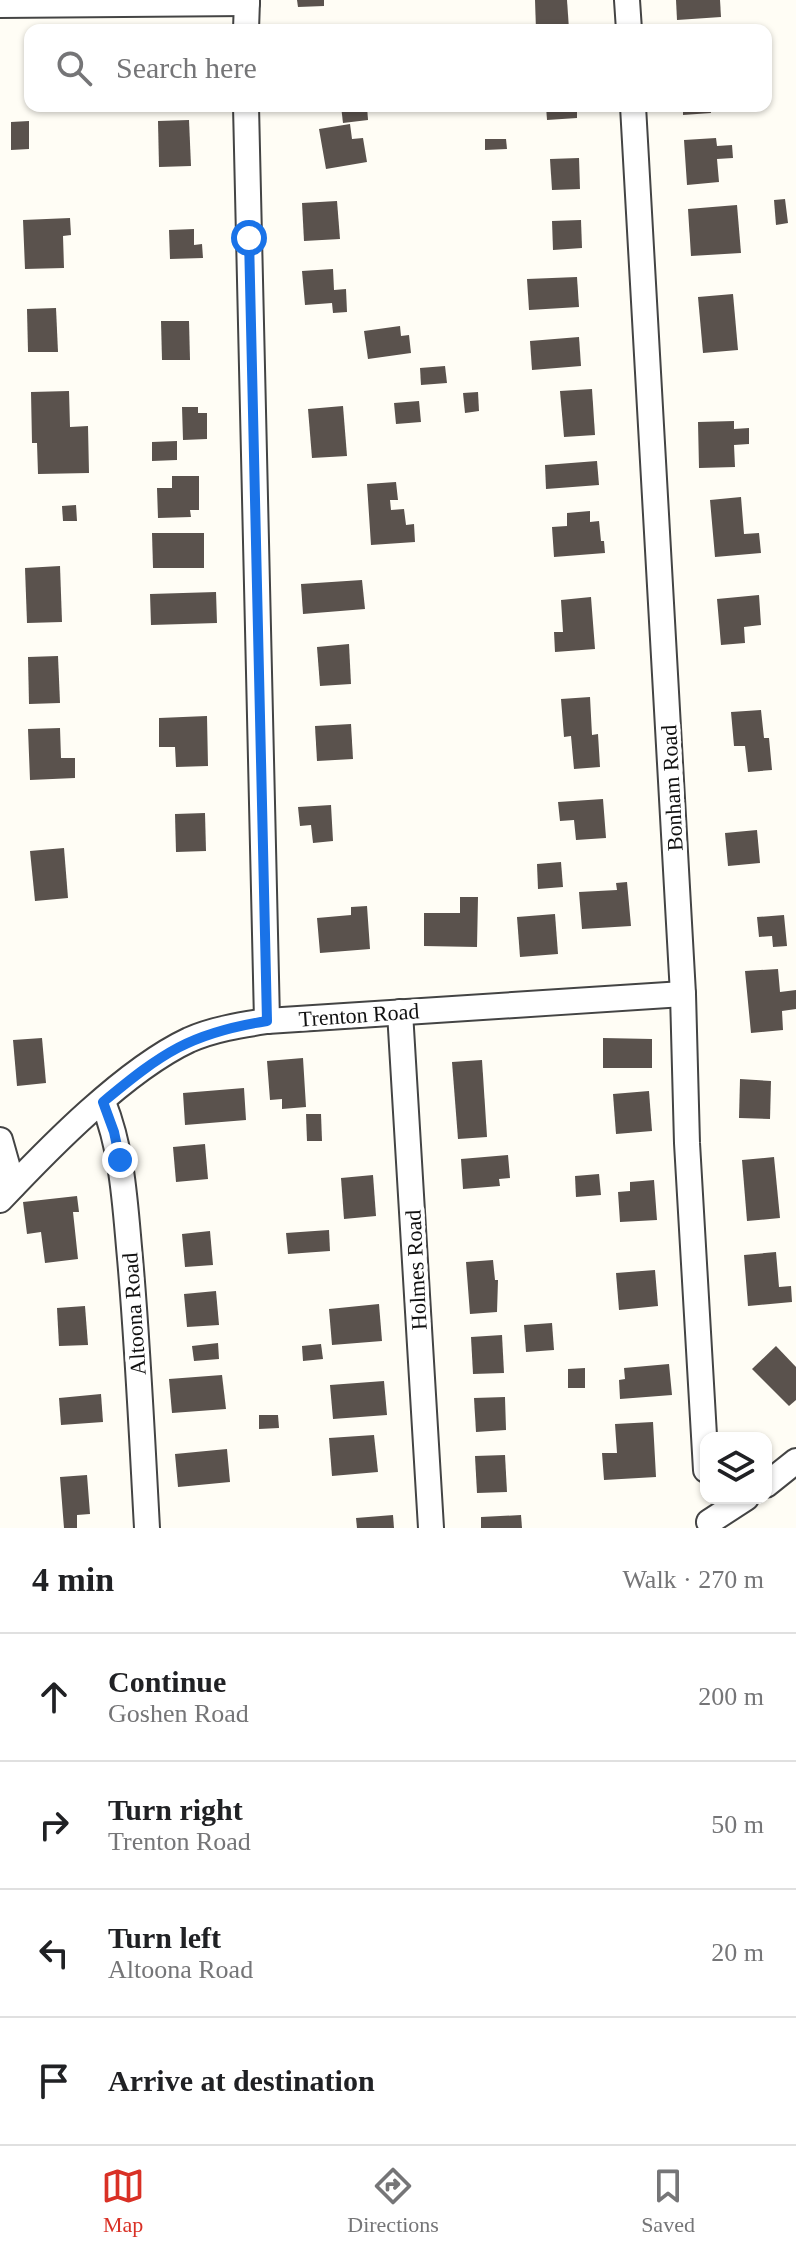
<!DOCTYPE html>
<html lang="en">
<head>
<meta charset="utf-8">
<style>
  :root { --surface:#fff; --page:#f6f6f6; --text:#202124; --muted:#757577; --line:#e0e0e0; --accent:#d93025 }
  body { margin:0; font-family:"Times New Roman",serif; background:var(--page); color:var(--text) }
  .controls { position:absolute; right:24px; bottom:24px; display:grid; overflow:hidden; border-radius:16px; box-shadow:0 2px 6px #0004 }
  .controls button { width:72px; height:72px; display:grid; place-items:center; padding:0; border:0; border-bottom:2px solid var(--line); background:var(--surface); color:var(--text); font:40px sans-serif }
  .stop { position:absolute; width:24px; height:24px; margin:-18px; border:6px solid #1a73e8; border-radius:50%; background:#fff }
  .stop.end { background:#1a73e8; border-color:#fff; box-shadow:0 2px 8px #0008 }
  .list { margin:0; padding:0; list-style:none }
  h2 { display:flex; justify-content:space-between; align-items:center; height:104px; margin:0; padding:0 32px; font-size:34px }
  h2 small { font-size:26px; font-weight:400; color:var(--muted) }
  .list li { display:grid; grid-template-columns:52px 1fr auto; gap:24px; align-items:center; box-sizing:border-box; height:128px; padding:0 32px; border-top:2px solid var(--line) }
  .list b { display:block; font-size:30px; white-space:nowrap }
  .list p { margin:0; font-size:26px; white-space:nowrap; color:var(--muted) }
  .list em { font-size:26px; font-style:normal; color:var(--muted) }
  .icon { flex:none; width:44px; height:44px; fill:none; stroke:currentColor; stroke-width:2; stroke-linecap:round; stroke-linejoin:round }
  .map { position:relative; flex:none; width:796px; height:1528px; overflow:hidden }
  .search { position:absolute; background:var(--surface); box-shadow:0 2px 6px #0004; left:24px; right:24px; top:24px; height:88px; display:flex; align-items:center; gap:20px; box-sizing:border-box; padding:0 28px; border-radius:16px; color:var(--muted); font-size:30px }
  .sheet { height:616px; background:var(--surface) }
  nav { display:flex; justify-content:space-around; align-items:center; box-sizing:border-box; height:112px; border-top:2px solid var(--line); background:var(--surface); font-size:22px; color:var(--muted) }
  nav a { display:grid; justify-items:center; gap:4px }
  nav .on { color:var(--accent) }
  .map>svg:first-child { display:block }
  .building { fill:#5a524d }
  .lines { fill:none; stroke-linecap:round; stroke-linejoin:round }
  .minor-casing { stroke:#444; stroke-width:28 }
  .minor { stroke:#fff; stroke-width:24 }
  .route { stroke:#1a73e8; stroke-width:10 }
  .labels { text-anchor:middle; dominant-baseline:central; stroke-width:8; stroke-linejoin:round; paint-order:stroke }
  .street-label { font-size:22px; fill:#111; stroke:#fff }
</style>
</head>
<body>
<div class="map">
<svg width="796" height="1528" viewBox="0 0 796 1528">
  <rect width="100%" height="100%" fill="#fffdf5"/>
  <!-- building -->
  <g class="building">
    <polygon points="297,0 324,0 324,6 298,7"/>
    <polygon points="535,0 567,0 569,29 536,30"/>
    <polygon points="676,0 720,0 721,17 677,20"/>
    <polygon points="24,55 30,55 30,93 25,93"/>
    <polygon points="341,106 367,106 368,120 343,123"/>
    <polygon points="546,106 577,106 577,118 547,120"/>
    <polygon points="683,106 711,106 711,113 683,115"/>
    <polygon points="189,120 191,166 159,167 158,121"/>
    <polygon points="29,121 29,149 11,150 11,122"/>
    <polygon points="350,124 352,139 363,138 367,162 326,169 319,129"/>
    <polygon points="716,138 717,146 732,145 733,158 717,159 719,182 687,185 684,140"/>
    <polygon points="485,139 506,139 507,149 485,150"/>
    <polygon points="579,158 580,189 552,190 550,159"/>
    <polygon points="785,199 788,223 776,225 774,200"/>
    <polygon points="337,201 340,239 304,241 302,203"/>
    <polygon points="737,205 741,253 691,256 688,209"/>
    <polygon points="70,218 71,235 63,236 64,268 25,269 23,220"/>
    <polygon points="581,220 582,248 553,250 552,221"/>
    <polygon points="194,229 194,245 202,244 203,258 170,259 169,230"/>
    <polygon points="333,269 334,290 346,289 347,312 333,313 332,303 305,305 302,271"/>
    <polygon points="577,277 579,307 529,310 527,279"/>
    <polygon points="733,294 738,350 703,353 698,297"/>
    <polygon points="56,308 58,352 28,352 27,309"/>
    <polygon points="161,321 189,321 190,360 162,360"/>
    <polygon points="400,326 401,336 409,335 411,353 368,359 364,331"/>
    <polygon points="579,337 581,366 532,370 530,341"/>
    <polygon points="445,366 447,383 421,385 420,368"/>
    <polygon points="592,389 595,435 564,437 560,391"/>
    <polygon points="69,391 70,427 88,426 89,473 38,474 37,443 32,443 31,392"/>
    <polygon points="478,392 479,411 465,413 463,393"/>
    <polygon points="419,401 421,422 396,424 394,403"/>
    <polygon points="343,406 347,456 312,458 308,409"/>
    <polygon points="182,407 198,407 198,413 207,413 207,439 183,440"/>
    <polygon points="734,421 734,429 749,428 749,444 734,445 735,467 699,468 698,422"/>
    <polygon points="177,441 177,460 152,461 152,442"/>
    <polygon points="597,461 599,485 546,489 545,465"/>
    <polygon points="172,476 199,476 199,510 190,510 191,517 158,518 157,488 172,488"/>
    <polygon points="396,482 398,500 390,500 391,510 404,509 406,525 414,524 415,542 371,545 367,484"/>
    <polygon points="741,497 744,534 759,533 761,553 715,557 710,500"/>
    <polygon points="76,505 77,521 63,521 62,506"/>
    <polygon points="590,511 590,522 599,521 601,541 604,541 605,553 554,557 552,527 567,526 567,513"/>
    <polygon points="152,533 204,533 204,568 153,568"/>
    <polygon points="60,566 62,622 27,623 25,568"/>
    <polygon points="362,580 365,609 303,614 301,584"/>
    <polygon points="216,592 217,623 151,625 150,594"/>
    <polygon points="759,595 761,625 744,627 745,643 721,645 717,599"/>
    <polygon points="591,597 595,649 555,652 554,632 563,632 561,600"/>
    <polygon points="349,644 351,684 320,686 317,647"/>
    <polygon points="58,656 60,703 29,704 28,657"/>
    <polygon points="590,697 592,735 598,734 600,767 574,769 571,736 564,737 561,699"/>
    <polygon points="761,710 764,738 769,738 772,770 748,772 745,746 734,746 731,712"/>
    <polygon points="207,716 208,766 176,767 175,747 159,747 159,718"/>
    <polygon points="351,724 353,759 317,761 315,726"/>
    <polygon points="60,728 61,758 75,758 75,778 30,780 28,729"/>
    <polygon points="603,799 606,838 576,840 574,820 560,821 558,802"/>
    <polygon points="331,805 333,841 313,843 311,825 300,826 298,807"/>
    <polygon points="205,813 206,851 176,852 175,814"/>
    <polygon points="757,830 760,863 728,866 725,833"/>
    <polygon points="64,848 68,898 35,901 30,851"/>
    <polygon points="561,862 563,887 538,889 537,864"/>
    <polygon points="627,882 631,926 582,929 579,892 617,890 616,883"/>
    <polygon points="460,897 478,897 477,947 424,946 424,913 460,913"/>
    <polygon points="367,906 370,949 320,953 317,918 351,915 351,907"/>
    <polygon points="555,914 558,954 520,957 517,917"/>
    <polygon points="784,915 787,946 773,947 772,936 759,937 757,917"/>
    <polygon points="778,969 780,992 796,990 796,1009 782,1011 783,1030 751,1033 745,971"/>
    <polygon points="42,1038 46,1083 17,1086 13,1040"/>
    <polygon points="603,1038 652,1039 652,1068 603,1068"/>
    <polygon points="303,1058 306,1107 282,1109 282,1099 270,1100 267,1061"/>
    <polygon points="482,1060 487,1137 458,1139 452,1062"/>
    <polygon points="740,1079 771,1081 770,1119 739,1118"/>
    <polygon points="244,1088 246,1120 185,1125 183,1093"/>
    <polygon points="649,1091 652,1131 616,1134 613,1094"/>
    <polygon points="306,1114 321,1114 322,1141 307,1141"/>
    <polygon points="205,1144 208,1179 176,1182 173,1147"/>
    <polygon points="508,1155 510,1178 499,1179 500,1186 463,1189 461,1159"/>
    <polygon points="774,1157 780,1218 747,1221 742,1160"/>
    <polygon points="599,1174 601,1195 576,1197 575,1176"/>
    <polygon points="373,1175 376,1216 344,1219 341,1178"/>
    <polygon points="654,1180 657,1220 620,1222 618,1192 630,1191 630,1182"/>
    <polygon points="77,1196 79,1212 73,1212 78,1259 45,1263 41,1232 27,1234 23,1202"/>
    <polygon points="329,1230 330,1251 288,1254 286,1233"/>
    <polygon points="210,1231 213,1265 185,1267 182,1234"/>
    <polygon points="776,1252 779,1287 791,1286 792,1302 748,1306 744,1255"/>
    <polygon points="493,1260 495,1280 498,1280 497,1312 470,1314 466,1262"/>
    <polygon points="655,1270 658,1306 619,1310 616,1273"/>
    <polygon points="216,1291 219,1325 187,1327 184,1294"/>
    <polygon points="379,1304 382,1341 332,1345 329,1309"/>
    <polygon points="85,1306 88,1345 59,1346 57,1308"/>
    <polygon points="552,1323 554,1350 526,1352 524,1325"/>
    <polygon points="502,1335 504,1373 473,1374 471,1337"/>
    <polygon points="218,1343 219,1359 194,1361 192,1346"/>
    <polygon points="321,1344 323,1359 303,1361 302,1346"/>
    <polygon points="776,1346 796,1367 796,1400 789,1406 752,1369"/>
    <polygon points="669,1364 672,1395 620,1399 619,1380 625,1379 624,1368"/>
    <polygon points="585,1368 585,1388 568,1388 568,1369"/>
    <polygon points="222,1375 226,1409 172,1413 169,1379"/>
    <polygon points="384,1381 387,1415 333,1419 330,1385"/>
    <polygon points="101,1394 103,1422 61,1425 59,1398"/>
    <polygon points="505,1397 506,1430 476,1432 474,1398"/>
    <polygon points="259,1415 278,1415 279,1428 259,1429"/>
    <polygon points="653,1422 656,1477 604,1480 602,1453 617,1453 615,1424"/>
    <polygon points="374,1435 378,1472 332,1476 329,1438"/>
    <polygon points="227,1449 230,1482 178,1487 175,1454"/>
    <polygon points="505,1455 507,1492 477,1493 475,1456"/>
    <polygon points="87,1475 90,1514 77,1515 77,1528 64,1528 60,1477"/>
    <polygon points="393,1515 394,1528 357,1528 356,1518"/>
    <polygon points="521,1515 522,1528 481,1528 481,1517"/>
  </g>
  <g class="lines">
    <defs>
      <g id="minor">
        <polyline points="627,0 629,30"/>
        <polyline points="0,5 247,3"/>
        <polyline points="246,30 247,0"/>
        <polyline points="246,106 267,1021"/>
        <polyline points="633,106 683,994 687,1143 706,1470"/>
        <polyline points="400,1012 431,1528"/>
        <path d="M103,1102C123,1152 125,1205 130,1258C138,1348 142,1438 147,1528"/>
        <polyline points="0,1140 13,1186"/>
        <path d="M0,1200C49,1148 125,1070 189,1040C214,1029 241,1025 267,1021L683,994"/>
        <polyline points="766,1485 796,1461"/>
        <polyline points="709,1522 746,1498"/>
      </g>
    </defs>
    <!-- minor casing -->
    <use href="#minor" class="minor-casing"/>
    <!-- minor -->
    <use href="#minor" class="minor"/>
  </g>
  <g class="lines">
    <!-- route -->
    <path class="route" d="M120,1160L114,1132L103,1102C162,1053 190,1033 267,1021L249,238"/>
  </g>
  <g class="labels">
    <!-- street labels -->
    <g class="street-label">
      <text transform="translate(672 788) rotate(-93)">Bonham Road</text>
      <text transform="translate(359 1015) rotate(-4)">Trenton Road</text>
      <text transform="translate(416 1270) rotate(-93)">Holmes Road</text>
      <text transform="translate(134 1314) rotate(-94)">Altoona Road</text>
    </g>
  </g>
</svg>
<div class="controls">
<button><svg class="icon" aria-label="layers" viewBox="0 0 24 24"><path d="M12 4l9 5-9 5-9-5zM3 14l9 5 9-5"/></svg></button>
</div>
<div class="stop" style="left:249px;top:238px"></div>
<div class="stop end" style="left:120px;top:1160px"></div>
<div class="search"><svg class="icon" aria-label="search" viewBox="0 0 24 24"><circle cx="10" cy="10" r="6"/><path d="M15 15l6 6"/></svg>Search here</div>
</div>
<section class="sheet">
<h2>4 min<small>Walk · 270 m</small></h2>
<ul class="list">
<li><svg class="icon" aria-label="ahead" viewBox="0 0 24 24"><path d="M12 20V5M6 11l6-6 6 6"/></svg><div><b>Continue</b><p>Goshen Road</p></div><em>200 m</em></li>
<li><svg class="icon" aria-label="right" viewBox="0 0 24 24"><path d="M7 20v-9h11M14 6l5 5-5 5"/></svg><div><b>Turn right</b><p>Trenton Road</p></div><em>50 m</em></li>
<li><svg class="icon" aria-label="left" viewBox="0 0 24 24"><path d="M17 20v-9H6M10 6l-5 5 5 5"/></svg><div><b>Turn left</b><p>Altoona Road</p></div><em>20 m</em></li>
<li><svg class="icon" aria-label="arrive" viewBox="0 0 24 24"><path d="M6 21V4h12l-3 4 3 4H6"/></svg><div><b>Arrive at destination</b></div></li>
</ul>
</section>
<nav>
<a class="on"><svg class="icon" aria-label="map" viewBox="0 0 24 24"><path d="M3 6l6-2 6 2 6-2v14l-6 2-6-2-6 2zM9 4v14M15 6v14"/></svg>Map</a>
<a><svg class="icon" aria-label="directions" viewBox="0 0 24 24"><path d="M12 3l9 9-9 9-9-9zM9 14v-3h6M13 9l2 2-2 2"/></svg>Directions</a>
<a><svg class="icon" aria-label="saved" viewBox="0 0 24 24"><path d="M7 4h10v16l-5-4-5 4z"/></svg>Saved</a>
</nav>
</body>
</html>
